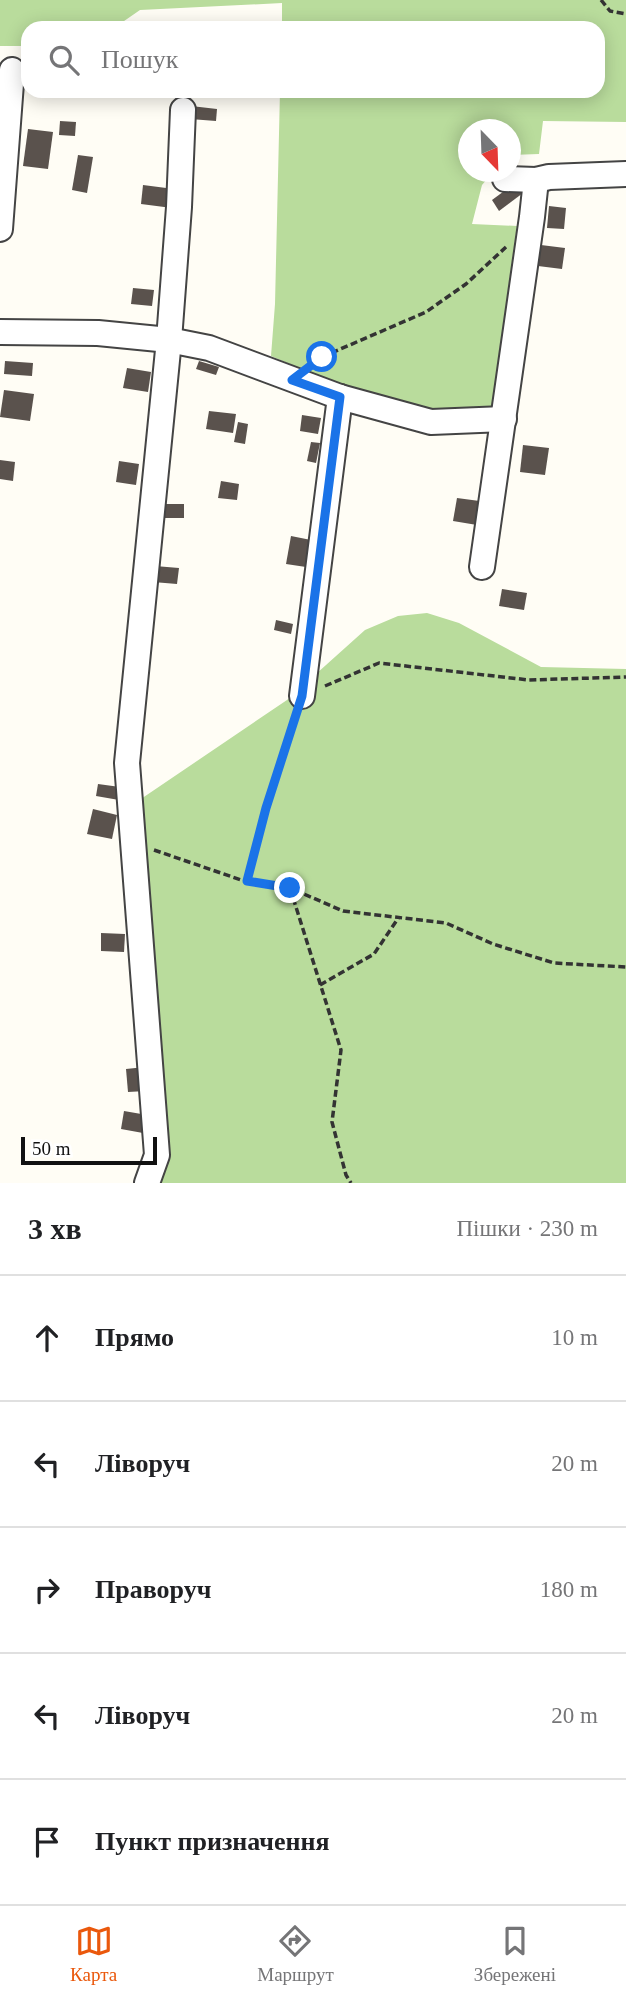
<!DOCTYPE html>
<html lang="uk">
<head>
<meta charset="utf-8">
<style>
  :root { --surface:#fff; --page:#f2f2f2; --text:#202124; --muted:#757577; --line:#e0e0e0; --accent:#ea580c }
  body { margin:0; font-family:"Times New Roman",serif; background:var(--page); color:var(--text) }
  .compass { position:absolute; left:458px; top:119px; width:63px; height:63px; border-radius:50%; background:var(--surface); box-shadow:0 4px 18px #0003; rotate:157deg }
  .scale { position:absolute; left:21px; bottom:18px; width:136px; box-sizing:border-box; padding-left:7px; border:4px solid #111; border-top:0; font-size:19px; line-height:24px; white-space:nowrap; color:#111; -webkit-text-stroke:5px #fff; paint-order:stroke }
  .stop { position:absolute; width:21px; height:21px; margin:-16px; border:5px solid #1a73e8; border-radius:50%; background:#fff }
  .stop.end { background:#1a73e8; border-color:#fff; box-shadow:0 2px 7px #0008 }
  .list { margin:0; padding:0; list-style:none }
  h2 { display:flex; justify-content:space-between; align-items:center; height:91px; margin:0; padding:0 28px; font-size:30px }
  h2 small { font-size:23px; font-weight:400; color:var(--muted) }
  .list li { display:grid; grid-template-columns:46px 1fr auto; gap:21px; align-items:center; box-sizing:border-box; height:126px; padding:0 28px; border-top:2px solid var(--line) }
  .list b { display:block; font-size:26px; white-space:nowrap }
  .list em { font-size:23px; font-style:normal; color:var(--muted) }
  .icon { flex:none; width:38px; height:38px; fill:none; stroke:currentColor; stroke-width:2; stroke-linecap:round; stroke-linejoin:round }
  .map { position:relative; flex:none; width:626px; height:1183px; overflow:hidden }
  .search { position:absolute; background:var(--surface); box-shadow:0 4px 18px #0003; left:21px; right:21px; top:21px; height:77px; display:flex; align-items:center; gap:18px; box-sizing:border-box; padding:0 24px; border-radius:21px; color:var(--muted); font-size:26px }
  .sheet { height:721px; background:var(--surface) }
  nav { display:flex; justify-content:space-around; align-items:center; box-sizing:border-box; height:98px; border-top:2px solid var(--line); background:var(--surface); font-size:19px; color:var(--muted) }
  nav a { display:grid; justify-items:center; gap:4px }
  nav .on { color:var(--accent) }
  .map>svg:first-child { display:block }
  .forest { fill:#b9dc9c }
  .building { fill:#5a524d }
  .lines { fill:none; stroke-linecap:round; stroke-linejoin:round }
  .minor-casing { stroke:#444; stroke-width:28 }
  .path { stroke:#333; stroke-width:3.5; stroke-dasharray:7 3.5; stroke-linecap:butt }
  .minor { stroke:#fff; stroke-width:24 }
  .route { stroke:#1a73e8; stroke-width:9 }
</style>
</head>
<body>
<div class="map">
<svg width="626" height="1183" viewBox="0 0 626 1183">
  <rect width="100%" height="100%" fill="#fffdf5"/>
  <!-- forest -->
  <g class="forest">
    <polygon points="0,0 626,0 626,122 543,121 539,154 511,155 510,130 468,130 468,172 493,172 482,185 472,224 517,226 491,410 457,412 382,403 271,356 275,304 280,91 598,91 598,28 282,28 282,3 140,10 114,28 28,28 28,46 0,46"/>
    <polygon points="427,613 459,623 541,667 626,669 626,1183 153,1183 135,803 287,700 365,630 398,616"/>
  </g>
  <!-- building -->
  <g class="building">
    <polygon points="191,106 217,109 216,121 190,119"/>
    <polygon points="60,121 76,122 75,136 59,135"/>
    <polygon points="28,129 53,132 48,169 23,166"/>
    <polygon points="78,155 93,157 87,193 72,190"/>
    <polygon points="515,183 523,193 499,211 492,200"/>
    <polygon points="143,185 174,189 172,208 141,204"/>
    <polygon points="549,206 566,208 564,229 547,228"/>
    <polygon points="541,245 565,248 562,269 538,266"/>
    <polygon points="133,288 154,290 152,306 131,304"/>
    <polygon points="5,361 33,363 32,376 4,374"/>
    <polygon points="199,361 219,367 216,375 196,369"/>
    <polygon points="127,368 151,372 148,392 123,388"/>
    <polygon points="4,390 34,394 30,421 0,417"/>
    <polygon points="209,411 236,414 233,433 206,429"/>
    <polygon points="302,415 321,418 318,434 300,431"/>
    <polygon points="238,422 248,424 245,444 234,442"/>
    <polygon points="311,442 320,443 316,463 307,461"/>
    <polygon points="523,445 549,448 545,475 520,472"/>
    <polygon points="0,460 15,462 13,481 0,479"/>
    <polygon points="119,461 139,464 136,485 116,482"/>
    <polygon points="221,481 239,484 237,500 218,498"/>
    <polygon points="457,498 487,502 483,526 453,521"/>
    <rect x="160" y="504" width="24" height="14"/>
    <polygon points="291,536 311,540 306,567 286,564"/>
    <polygon points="155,566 179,568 177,584 153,582"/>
    <polygon points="502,589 527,593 524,610 499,606"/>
    <polygon points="276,620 293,624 291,634 274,630"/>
    <polygon points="98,784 120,787 119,800 96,796"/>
    <polygon points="93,809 117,815 112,839 87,834"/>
    <polygon points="101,933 125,934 124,952 101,951"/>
    <polygon points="145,1067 146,1091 128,1092 126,1069"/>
    <polygon points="124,1111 147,1115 143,1133 121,1129"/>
  </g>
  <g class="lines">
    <defs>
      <g id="minor">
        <polyline points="505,179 536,180 549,177 626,174"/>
        <polyline points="0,229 12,70"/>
        <polyline points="0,332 98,333 169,340 209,348 340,397 431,422 504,419"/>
        <polyline points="482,567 532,217 536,180"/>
        <polyline points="302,696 340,397"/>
        <polyline points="147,1183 157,1155 127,763 169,340 179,207 183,110"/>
      </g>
    </defs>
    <!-- minor casing -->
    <use href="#minor" class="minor-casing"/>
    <!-- path -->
    <g class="path">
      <polyline points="601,0 610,11 626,14"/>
      <polyline points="314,364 322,357 426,312 466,284 506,247"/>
      <polyline points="325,686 379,663 529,680 626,677"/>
      <polyline points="154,850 247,882 290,888 343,911 446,923 493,944 554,963 626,967"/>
      <polyline points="247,882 266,808 296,716"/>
      <polyline points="290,888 341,1050 332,1122 346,1175 351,1183"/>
      <polyline points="320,985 374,954 399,917"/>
    </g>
    <!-- minor -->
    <use href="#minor" class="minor"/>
  </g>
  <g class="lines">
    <!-- route -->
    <polyline class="route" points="290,888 247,881 266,808 302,696 340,397 292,380 322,357"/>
  </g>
</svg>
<svg class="compass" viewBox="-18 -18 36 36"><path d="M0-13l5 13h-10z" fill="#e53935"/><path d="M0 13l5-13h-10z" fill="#757577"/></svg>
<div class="scale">50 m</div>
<div class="stop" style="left:322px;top:357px"></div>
<div class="stop end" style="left:290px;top:888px"></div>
<div class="search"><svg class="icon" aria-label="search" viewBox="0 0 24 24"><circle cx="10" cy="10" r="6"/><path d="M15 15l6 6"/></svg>Пошук</div>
</div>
<section class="sheet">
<h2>3 хв<small>Пішки · 230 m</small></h2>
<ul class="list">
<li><svg class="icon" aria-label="ahead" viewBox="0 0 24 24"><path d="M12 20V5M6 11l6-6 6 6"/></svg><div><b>Прямо</b></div><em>10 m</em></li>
<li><svg class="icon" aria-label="left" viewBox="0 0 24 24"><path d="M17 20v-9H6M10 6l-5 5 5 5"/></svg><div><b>Ліворуч</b></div><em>20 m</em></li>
<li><svg class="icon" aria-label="right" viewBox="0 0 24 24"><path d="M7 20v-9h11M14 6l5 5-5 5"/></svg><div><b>Праворуч</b></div><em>180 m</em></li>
<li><svg class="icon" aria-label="left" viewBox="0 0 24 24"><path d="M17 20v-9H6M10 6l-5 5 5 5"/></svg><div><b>Ліворуч</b></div><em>20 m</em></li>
<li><svg class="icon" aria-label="arrive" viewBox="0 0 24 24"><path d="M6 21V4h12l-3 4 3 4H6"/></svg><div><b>Пункт призначення</b></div></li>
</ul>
</section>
<nav>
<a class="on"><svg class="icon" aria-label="map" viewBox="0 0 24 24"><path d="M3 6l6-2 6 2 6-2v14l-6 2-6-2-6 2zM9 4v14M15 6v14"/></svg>Карта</a>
<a><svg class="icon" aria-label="directions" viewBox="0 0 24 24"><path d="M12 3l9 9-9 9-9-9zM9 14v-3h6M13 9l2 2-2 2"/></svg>Маршрут</a>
<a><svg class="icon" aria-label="saved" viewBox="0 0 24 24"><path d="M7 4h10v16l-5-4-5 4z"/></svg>Збережені</a>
</nav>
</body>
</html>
